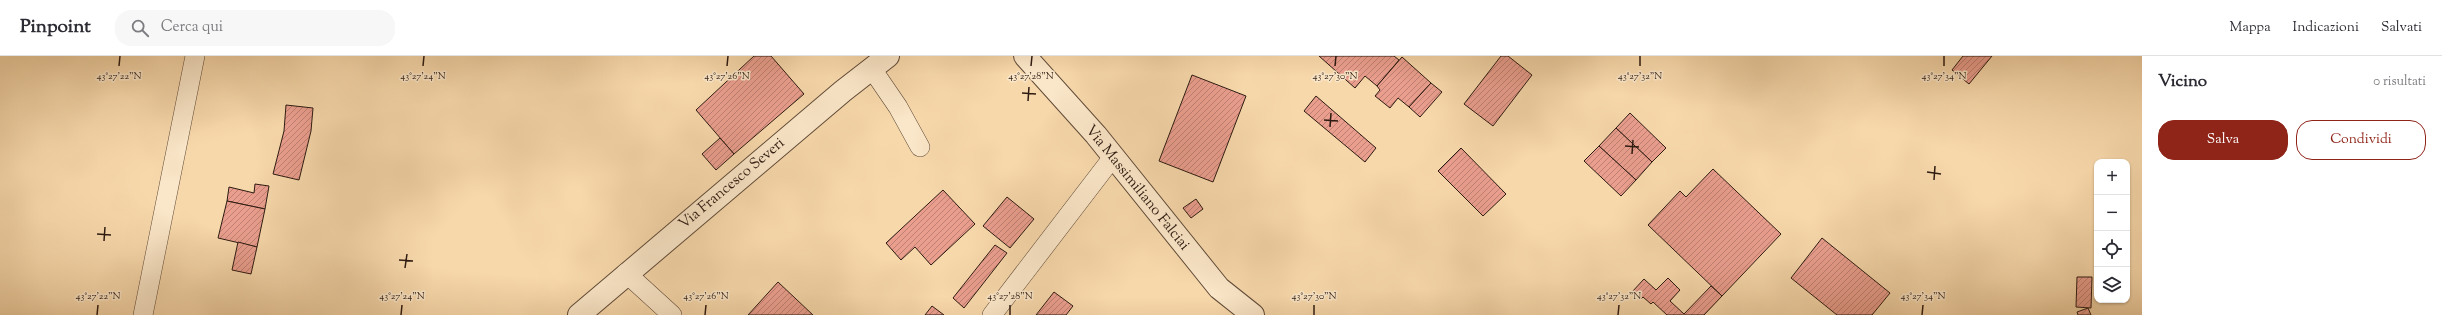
<!DOCTYPE html>
<html lang="it">
<head>
<meta charset="utf-8">
<style>
  :root { --surface:#fff; --page:#f7f7f7; --text:#2b2b33; --muted:#7c7c81; --line:#e1e1e2; --accent:#8f2418 }
  body { margin:0; font-family:"Sorts Mill Goudy",serif; background:var(--page); color:var(--text) }
  .controls { position:absolute; right:12px; bottom:12px; display:grid; overflow:hidden; border-radius:8px; box-shadow:0 1px 3px #0004 }
  .controls button { width:36px; height:36px; display:grid; place-items:center; padding:0; border:0; border-bottom:1px solid var(--line); background:var(--surface); color:var(--text); font:20px sans-serif }
  .list { margin:0; padding:0; list-style:none }
  h2 { display:flex; justify-content:space-between; align-items:center; height:52px; margin:0; padding:0 16px; font-size:17px }
  h2 small { font-size:13px; font-weight:400; color:var(--muted) }
  .actions { display:flex; gap:8px; padding:12px 16px }
  .actions a { flex:1; padding:9px 0; border:1px solid var(--accent); border-radius:16px; text-align:center; font-size:14px; color:var(--accent) }
  .actions .main { background:var(--accent); color:#fff }
  .icon { flex:none; width:22px; height:22px; fill:none; stroke:currentColor; stroke-width:2; stroke-linecap:round; stroke-linejoin:round }
  .map { position:relative; flex:none; width:2142px; height:259px; overflow:hidden }
  header { display:flex; align-items:center; gap:24px; box-sizing:border-box; height:56px; padding:0 20px; background:var(--surface); border-bottom:1px solid var(--line) }
  header strong { font-size:19px }
  nav { display:flex; gap:22px; margin-inline-start:auto; font-size:14px }
  .search { width:280px; height:36px; background:var(--page); display:flex; align-items:center; gap:10px; box-sizing:border-box; padding:0 14px; border-radius:16px; color:var(--muted); font-size:15px }
  main { display:flex }
  aside { flex:1; background:var(--surface) }
  .map>svg:first-child { display:block }
  .building { fill:url(#building-hatch); stroke:#2d1a11 }
  .lines { fill:none; stroke-linecap:round; stroke-linejoin:round }
  .service-casing { stroke:#604a38; stroke-width:20 }
  .minor-casing { stroke:#604a38; stroke-width:24 }
  .tertiary-casing { stroke:#604a38; stroke-width:24 }
  .service { stroke:#fae6c8; stroke-width:19 }
  .minor { stroke:#fae6c8; stroke-width:22 }
  .tertiary { stroke:#fae6c8; stroke-width:22 }
  .ticks { fill:none; stroke:#2d1a11; stroke-width:1.5 }
  .labels { text-anchor:middle; dominant-baseline:central; stroke-width:3; stroke-linejoin:round; paint-order:stroke }
  .street-label { font-size:15px; fill:#2d1a11; stroke:#fae6c8 }
  .ticks-label { font-size:10px; text-anchor:middle; fill:#2d1a11; stroke:#fae6c8; stroke-width:3; stroke-linejoin:round; paint-order:stroke }
</style>
</head>
<body>
<header>
<strong>Pinpoint</strong>
<div class="search"><svg class="icon" aria-label="search" viewBox="0 0 24 24"><circle cx="10" cy="10" r="6"/><path d="M15 15l6 6"/></svg>Cerca qui</div>
<nav><a>Mappa</a><a>Indicazioni</a><a>Salvati</a></nav>
</header>
<main>
<div class="map">
<svg width="2142" height="259" viewBox="0 0 2142 259">
  <defs>
    <pattern id="building-hatch" width="6" height="6" patternUnits="userSpaceOnUse"><rect width="6" height="6" fill="#ea9e8e"/><path d="M-1 1l2-2M0 6l6-6M5 7l2-2" fill="none" stroke="#be8073"/></pattern>
  </defs>
  <rect width="100%" height="100%" fill="#f7d8ab"/>
  <filter id="stains"><feTurbulence type="fractalNoise" baseFrequency=".005" numOctaves="4"/><feColorMatrix values="0 0 0 0 .2 0 0 0 0 .09 0 0 0 0 .02 0 0 0 .5 -.17"/></filter>
  <radialGradient id="worn" r=".72"><stop offset=".6" stop-color="#630" stop-opacity="0"/><stop offset="1" stop-color="#630" stop-opacity=".3"/></radialGradient>
  <!-- building -->
  <g class="building">
    <polygon points="754,0 771,0 804,38 734,98 696,54"/>
    <polygon points="1319,0 1394,0 1399,4 1377,30 1365,20 1355,32"/>
    <polygon points="1501,0 1508,0 1532,19 1493,70 1464,48"/>
    <polygon points="1963,0 1992,0 1969,28 1952,14"/>
    <polygon points="1402,1 1431,27 1409,51 1398,42 1390,52 1375,40 1380,34 1377,30"/>
    <polygon points="1192,19 1246,40 1213,126 1159,105"/>
    <polygon points="1431,27 1442,36 1420,61 1409,51"/>
    <polygon points="1316,40 1376,92 1365,106 1304,55"/>
    <polygon points="286,49 313,52 311,75 299,124 273,118 284,75"/>
    <polygon points="1630,57 1666,92 1652,106 1616,72"/>
    <polygon points="1616,72 1652,106 1636,124 1599,90"/>
    <polygon points="720,82 734,98 716,114 702,98"/>
    <polygon points="1599,90 1636,124 1621,140 1584,105"/>
    <polygon points="1461,92 1506,138 1483,160 1438,115"/>
    <polygon points="1713,113 1781,178 1722,240 1648,169 1680,135 1686,141"/>
    <polygon points="255,128 269,130 265,153 227,145 229,131 254,137"/>
    <polygon points="943,134 975,168 931,209 915,191 901,204 886,187"/>
    <polygon points="1007,141 1034,163 1010,192 983,170"/>
    <polygon points="1196,143 1203,153 1191,162 1183,152"/>
    <polygon points="227,145 265,153 257,191 218,182"/>
    <polygon points="1822,182 1890,237 1872,259 1837,259 1791,222"/>
    <polygon points="238,186 257,191 251,218 232,214"/>
    <polygon points="995,189 1007,197 964,252 953,242"/>
    <polygon points="2077,221 2092,221 2091,252 2076,251"/>
    <polygon points="1668,222 1680,234 1670,245 1684,258 1711,230 1722,240 1704,259 1667,259 1653,246 1651,248 1643,241 1641,243 1632,236 1644,223 1656,234"/>
    <polygon points="778,226 813,259 748,259"/>
    <polygon points="1054,236 1073,250 1066,259 1036,259"/>
    <polygon points="932,250 944,259 925,259"/>
    <polygon points="2088,252 2091,259 2078,259 2077,256"/>
  </g>
  <g class="lines">
    <defs>
      <g id="service">
        <polyline points="872,13 898,51 920,91"/>
        <polyline points="626,217 672,259"/>
        <polyline points="143,259 195,0"/>
        <polyline points="992,259 1113,101"/>
      </g>
      <polyline id="minor" points="1025,0 1096,79 1219,232 1253,259"/>
      <polyline id="tertiary" points="579,259 843,35 888,0"/>
    </defs>
    <!-- service casing -->
    <use href="#service" class="service-casing"/>
    <!-- minor casing -->
    <use href="#minor" class="minor-casing"/>
    <!-- tertiary casing -->
    <use href="#tertiary" class="tertiary-casing"/>
    <!-- service -->
    <use href="#service" class="service"/>
    <!-- minor -->
    <use href="#minor" class="minor"/>
    <!-- tertiary -->
    <use href="#tertiary" class="tertiary"/>
  </g>
  <!-- ticks -->
  <path class="ticks" d="M119,10L120,0M423,10L424,0M727,10L728,0M1031,10L1032,0M1335,10L1336,0M1640,10V0M1944,10V0M1022,37L1036,38M1028,45L1029,31M1324,64L1338,65M1330,71L1331,57M1625,90L1639,91M1632,98L1633,84M1927,116L1941,118M1934,124L1935,110M97,178L111,179M104,185L105,171M399,204L413,205M405,212L407,198M97,259L98,249M401,259L402,249M705,259L706,249M1010,259V249M1314,259V249M1618,259L1619,249M1922,259L1923,249"/>
  <g class="labels">
    <!-- street labels -->
    <g class="street-label">
      <text transform="translate(732 128) rotate(-40)">Via Francesco Severi</text>
      <text transform="translate(1137 132) rotate(51)">Via Massimiliano Falciai</text>
    </g>
  </g>
  <g class="ticks-label">
    <text x="119" y="23">43°27'22"N</text>
    <text x="423" y="23">43°27'24"N</text>
    <text x="727" y="23">43°27'26"N</text>
    <text x="1031" y="23">43°27'28"N</text>
    <text x="1335" y="23">43°27'30"N</text>
    <text x="1640" y="23">43°27'32"N</text>
    <text x="1944" y="23">43°27'34"N</text>
    <text x="98" y="243">43°27'22"N</text>
    <text x="402" y="243">43°27'24"N</text>
    <text x="706" y="243">43°27'26"N</text>
    <text x="1010" y="243">43°27'28"N</text>
    <text x="1314" y="243">43°27'30"N</text>
    <text x="1619" y="243">43°27'32"N</text>
    <text x="1923" y="243">43°27'34"N</text>
  </g>
  <rect width="100%" height="100%" filter="url(#stains)"/>
  <rect width="100%" height="100%" fill="url(#worn)"/>
</svg>
<div class="controls">
<button>+</button>
<button>−</button>
<button><svg class="icon" aria-label="locate" viewBox="0 0 24 24"><circle cx="12" cy="12" r="6"/><path d="M12 2v4M12 18v4M2 12h4M18 12h4"/></svg></button>
<button><svg class="icon" aria-label="layers" viewBox="0 0 24 24"><path d="M12 4l9 5-9 5-9-5zM3 14l9 5 9-5"/></svg></button>
</div>
</div>
<aside>
<h2>Vicino<small>0 risultati</small></h2>
<ul class="list">
</ul>
<div class="actions"><a class="main">Salva</a><a>Condividi</a></div>
</aside>
</main>
</body>
</html>
